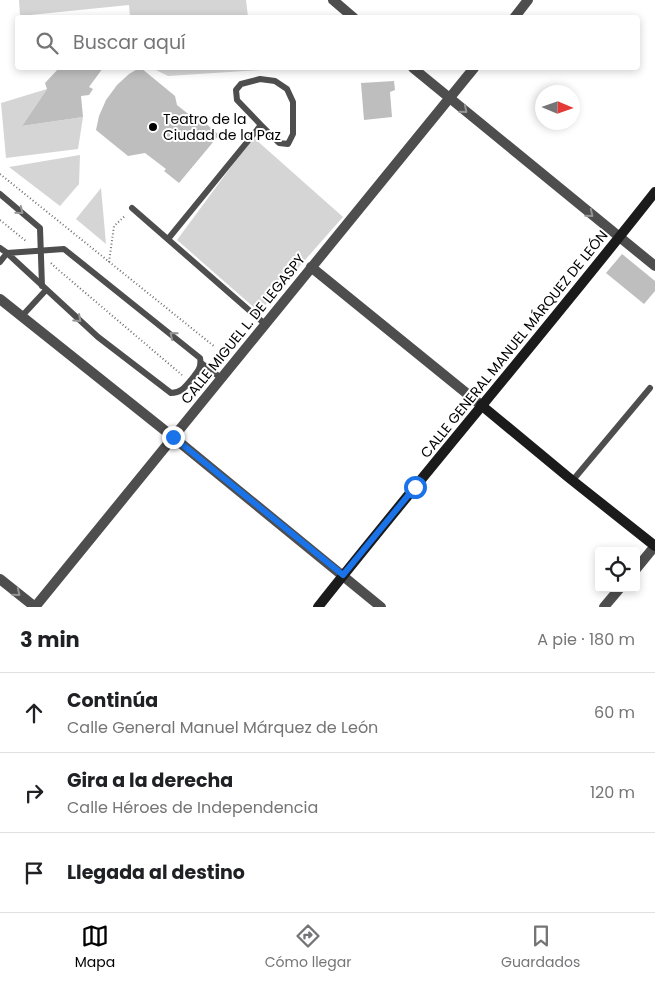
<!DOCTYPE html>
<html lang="es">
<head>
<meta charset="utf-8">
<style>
  :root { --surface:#fff; --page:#f2f2f2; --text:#202124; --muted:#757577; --line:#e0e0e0; --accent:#000 }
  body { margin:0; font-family:Poppins,sans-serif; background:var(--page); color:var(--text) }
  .controls { position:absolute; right:15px; bottom:15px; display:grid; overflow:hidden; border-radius:5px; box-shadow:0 2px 8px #0003 }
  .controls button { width:45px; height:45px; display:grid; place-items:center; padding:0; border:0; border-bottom:1px solid var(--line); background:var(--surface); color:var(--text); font:25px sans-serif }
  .compass { position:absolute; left:535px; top:85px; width:45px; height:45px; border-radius:50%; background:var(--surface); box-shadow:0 2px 8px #0003; rotate:92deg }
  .stop { position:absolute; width:15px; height:15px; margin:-11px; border:4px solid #1a73e8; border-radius:50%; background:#fff }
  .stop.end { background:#1a73e8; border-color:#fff; box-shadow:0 1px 5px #0008 }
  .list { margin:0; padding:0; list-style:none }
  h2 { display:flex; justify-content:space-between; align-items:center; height:65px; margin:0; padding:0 20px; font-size:21px }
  h2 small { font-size:16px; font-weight:400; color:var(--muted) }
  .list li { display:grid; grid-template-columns:32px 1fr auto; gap:15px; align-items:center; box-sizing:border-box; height:80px; padding:0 20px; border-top:1px solid var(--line) }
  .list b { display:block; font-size:19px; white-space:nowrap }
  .list p { margin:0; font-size:16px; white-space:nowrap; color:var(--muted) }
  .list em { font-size:16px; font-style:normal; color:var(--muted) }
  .icon { flex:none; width:28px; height:28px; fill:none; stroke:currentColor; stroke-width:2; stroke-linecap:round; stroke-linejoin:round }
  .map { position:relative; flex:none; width:655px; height:607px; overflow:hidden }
  .search { position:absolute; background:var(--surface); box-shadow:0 2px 8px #0003; left:15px; right:15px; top:15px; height:55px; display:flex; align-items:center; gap:12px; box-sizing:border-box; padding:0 18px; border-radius:5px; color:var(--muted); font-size:19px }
  .sheet { height:305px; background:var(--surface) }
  nav { display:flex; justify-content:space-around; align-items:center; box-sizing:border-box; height:70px; border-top:1px solid var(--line); background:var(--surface); font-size:14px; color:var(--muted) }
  nav a { display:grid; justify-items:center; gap:2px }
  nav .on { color:var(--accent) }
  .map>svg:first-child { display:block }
  .green { fill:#d5d5d5 }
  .building { fill:#bebebe }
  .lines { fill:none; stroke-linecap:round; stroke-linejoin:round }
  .path { stroke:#707070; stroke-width:2; stroke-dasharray:1 2.5; stroke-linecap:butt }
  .lane { stroke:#4e4e4e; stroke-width:6 }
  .street { stroke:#4e4e4e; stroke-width:10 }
  .secondary { stroke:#1b1b1b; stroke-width:10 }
  .oneway { stroke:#959595 }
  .route { stroke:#1a73e8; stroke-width:6 }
  .poi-dot { fill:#000; stroke:#fff; stroke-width:2 }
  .labels { text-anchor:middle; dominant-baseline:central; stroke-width:4; stroke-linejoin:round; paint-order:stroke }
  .poi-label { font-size:14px; fill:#000; stroke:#fff; text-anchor:start }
  .street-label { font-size:14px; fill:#000; stroke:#fff }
</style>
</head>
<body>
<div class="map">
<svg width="655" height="607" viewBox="0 0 655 607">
  <rect width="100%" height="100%" fill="#fff"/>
  <!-- green -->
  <g class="green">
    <polygon points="19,0 246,0 248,17 130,17 129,5 20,16"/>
    <polygon points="154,68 291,68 168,76 154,69"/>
    <polygon points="47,89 22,126 83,117 78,149 6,158 1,103"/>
    <polygon points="253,137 343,217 259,312 177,240"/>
    <polygon points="80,155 79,184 60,206 9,167"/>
    <polygon points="101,188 106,244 76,219"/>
  </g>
  <!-- building -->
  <g class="building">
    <polygon points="59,68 103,68 89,87 93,89 89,95 81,96 83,117 22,126 47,89 45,83"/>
    <polygon points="139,68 141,68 175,96 177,105 202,125 204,122 219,135 179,183 164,171 166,169 145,153 128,156 96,130 99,116 106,100 117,85 129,74"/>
    <polygon points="394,81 395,90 390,92 392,117 364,120 361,83"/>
    <polygon points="622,254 655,281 655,291 644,304 606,273"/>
  </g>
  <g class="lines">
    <!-- path -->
    <g class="path">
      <polyline points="0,174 215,347"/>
      <polyline points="0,220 27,242"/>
      <polyline points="109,262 114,226 126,215"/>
      <polyline points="51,263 55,267 182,375"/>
    </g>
    <!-- lane -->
    <g class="lane">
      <polyline points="0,194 40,228 42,286"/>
      <polyline points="132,208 265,324"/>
      <polyline points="168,239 261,125 279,143 288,144 293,134 293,102 287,89 275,81 260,79 241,84 236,90 237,100 261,125"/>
      <path d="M0,248L7,253L98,337L171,393C181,393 185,387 191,380C197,372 202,368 200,358L64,249L7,253L0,262"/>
      <polyline points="22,316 46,290"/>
      <polyline points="201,363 221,378"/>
      <polyline points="573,480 650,388"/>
    </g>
    <!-- street -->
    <g class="street">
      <polyline points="333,0 354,18"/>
      <polyline points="514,18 528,0"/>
      <polyline points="413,68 655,266"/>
      <polyline points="311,267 481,405"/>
      <polyline points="0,299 173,437 381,607"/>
      <polyline points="636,569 655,546"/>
      <polyline points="0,579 35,607"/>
      <polyline points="35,607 474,68"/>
      <polyline points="604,607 620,588"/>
    </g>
    <!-- secondary -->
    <g class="secondary">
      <polyline points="481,405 568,477 655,546"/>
      <path d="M318,607C429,467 545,332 655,192"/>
    </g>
  </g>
  <!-- one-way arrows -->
  <defs><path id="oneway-chevron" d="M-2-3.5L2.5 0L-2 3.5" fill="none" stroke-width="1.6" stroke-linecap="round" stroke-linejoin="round" transform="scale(1.25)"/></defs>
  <g class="oneway">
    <use href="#oneway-chevron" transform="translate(464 110) rotate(40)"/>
    <use href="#oneway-chevron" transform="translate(20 211) rotate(39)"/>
    <use href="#oneway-chevron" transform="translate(590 214) rotate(39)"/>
    <use href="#oneway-chevron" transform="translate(78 319) rotate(42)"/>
    <use href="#oneway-chevron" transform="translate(173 335) rotate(-141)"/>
    <use href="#oneway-chevron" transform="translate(17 593) rotate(39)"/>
  </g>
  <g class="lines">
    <!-- route -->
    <polyline class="route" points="173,437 343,575 415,487"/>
  </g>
  <!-- markers -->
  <circle class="poi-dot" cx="153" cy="127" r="5"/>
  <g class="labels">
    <!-- poi labels -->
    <g class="poi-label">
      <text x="163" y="119">Teatro de la<tspan x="163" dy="16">Ciudad de la Paz</tspan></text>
    </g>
    <!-- street labels -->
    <g class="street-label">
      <text transform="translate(243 329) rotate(-51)">CALLE MIGUEL L. DE LEGASPY</text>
      <text transform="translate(514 344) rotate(-51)">CALLE GENERAL MANUEL MÁRQUEZ DE LEÓN</text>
    </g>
  </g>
</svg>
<div class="controls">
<button><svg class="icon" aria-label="locate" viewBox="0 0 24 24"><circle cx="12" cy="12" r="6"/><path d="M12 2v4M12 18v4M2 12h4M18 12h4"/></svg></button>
</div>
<svg class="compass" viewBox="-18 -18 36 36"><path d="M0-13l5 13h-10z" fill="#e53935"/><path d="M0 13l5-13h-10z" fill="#757577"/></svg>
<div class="stop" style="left:415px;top:487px"></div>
<div class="stop end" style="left:173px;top:437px"></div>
<div class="search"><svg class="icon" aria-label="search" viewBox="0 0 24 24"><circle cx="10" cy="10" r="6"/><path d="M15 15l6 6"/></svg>Buscar aquí</div>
</div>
<section class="sheet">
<h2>3 min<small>A pie · 180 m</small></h2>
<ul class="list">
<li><svg class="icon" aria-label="ahead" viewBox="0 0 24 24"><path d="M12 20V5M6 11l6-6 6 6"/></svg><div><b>Continúa</b><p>Calle General Manuel Márquez de León</p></div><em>60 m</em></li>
<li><svg class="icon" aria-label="right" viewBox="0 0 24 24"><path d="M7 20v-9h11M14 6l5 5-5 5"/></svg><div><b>Gira a la derecha</b><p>Calle Héroes de Independencia</p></div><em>120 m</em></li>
<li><svg class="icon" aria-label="arrive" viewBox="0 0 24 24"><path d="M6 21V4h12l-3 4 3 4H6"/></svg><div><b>Llegada al destino</b></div></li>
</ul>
</section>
<nav>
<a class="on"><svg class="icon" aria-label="map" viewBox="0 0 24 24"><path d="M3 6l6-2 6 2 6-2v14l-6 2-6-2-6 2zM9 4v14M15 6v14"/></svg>Mapa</a>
<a><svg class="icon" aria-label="directions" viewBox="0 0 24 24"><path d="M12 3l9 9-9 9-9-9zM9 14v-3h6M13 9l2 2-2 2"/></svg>Cómo llegar</a>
<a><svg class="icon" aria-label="saved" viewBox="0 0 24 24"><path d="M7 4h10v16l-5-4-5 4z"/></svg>Guardados</a>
</nav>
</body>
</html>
